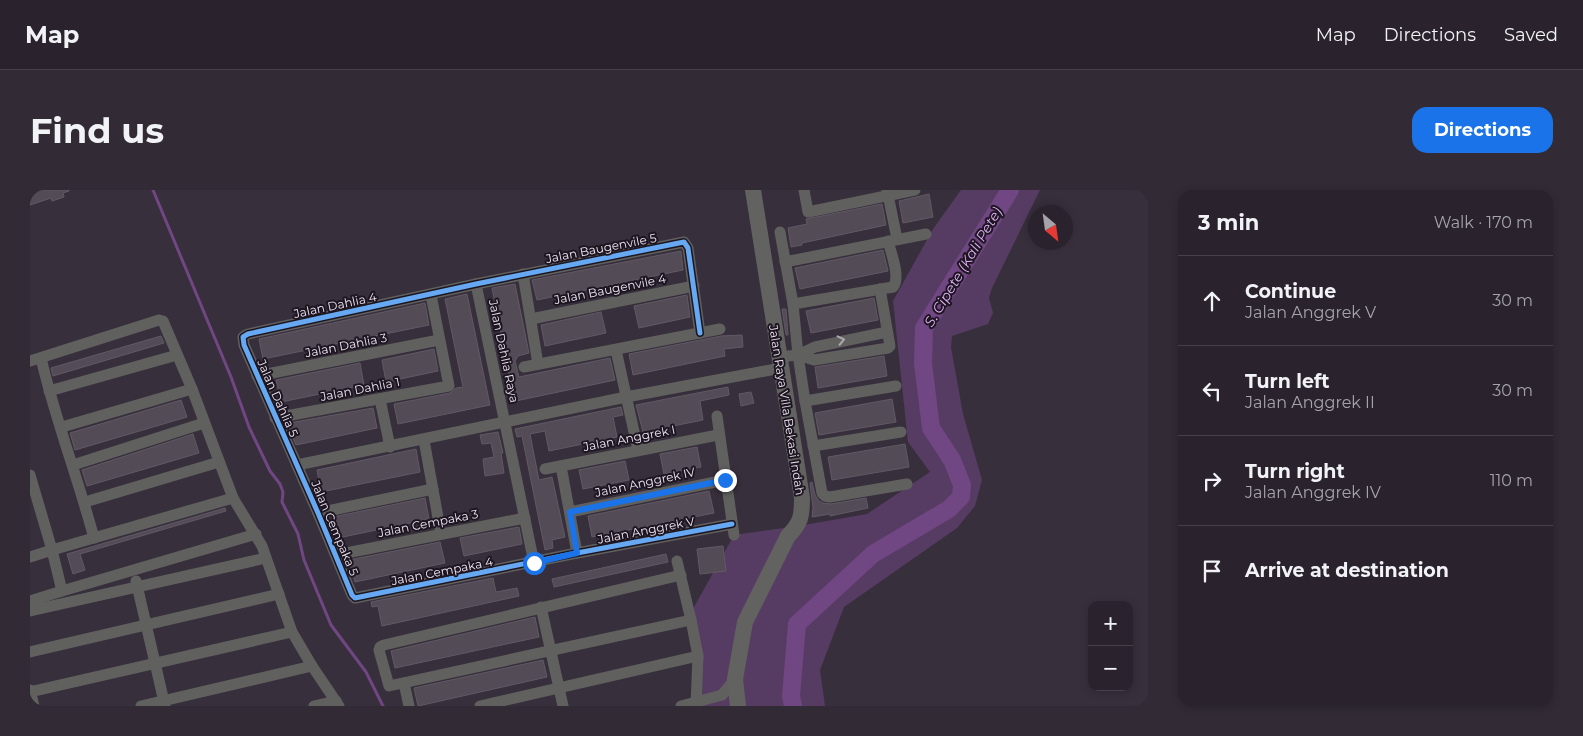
<!DOCTYPE html>
<html lang="en">
<head>
<meta charset="utf-8">
<style>
  :root { --surface:#2a232d; --page:#322b35; --text:#f1f3f6; --muted:#a5a4aa; --line:#464049; --accent:#1a73e8 }
  body { margin:0; font-family:Montserrat,sans-serif; background:var(--page); color:var(--text) }
  .controls { position:absolute; right:15px; bottom:15px; display:grid; overflow:hidden; border-radius:10px; box-shadow:0 2px 8px #0003 }
  .controls button { width:45px; height:45px; display:grid; place-items:center; padding:0; border:0; border-bottom:1px solid var(--line); background:var(--surface); color:var(--text); font:25px sans-serif }
  .compass { position:absolute; left:998px; top:15px; width:45px; height:45px; border-radius:50%; background:var(--surface); box-shadow:0 2px 8px #0003; rotate:151deg }
  .stop { position:absolute; width:15px; height:15px; margin:-11px; border:4px solid #1a73e8; border-radius:50%; background:#fff }
  .stop.end { background:#1a73e8; border-color:#fff; box-shadow:0 1px 5px #0008 }
  .list { margin:0; padding:0; list-style:none }
  h2 { display:flex; justify-content:space-between; align-items:center; height:65px; margin:0; padding:0 20px; font-size:21px }
  h2 small { font-size:16px; font-weight:400; color:var(--muted) }
  .list li { display:grid; grid-template-columns:32px 1fr auto; gap:15px; align-items:center; box-sizing:border-box; height:90px; padding:0 20px; border-top:1px solid var(--line) }
  .list b { display:block; font-size:19px; white-space:nowrap }
  .list p { margin:0; font-size:16px; white-space:nowrap; color:var(--muted) }
  .list em { font-size:16px; font-style:normal; color:var(--muted) }
  .icon { flex:none; width:28px; height:28px; fill:none; stroke:currentColor; stroke-width:2; stroke-linecap:round; stroke-linejoin:round }
  .map { position:relative; flex:none; width:1118px; height:516px; overflow:hidden; border-radius:15px }
  header { display:flex; align-items:center; gap:30px; box-sizing:border-box; height:70px; padding:0 25px; background:var(--surface); border-bottom:1px solid var(--line) }
  header strong { font-size:24px }
  nav { display:flex; gap:28px; margin-inline-start:auto; font-size:18px }
  .intro { display:flex; align-items:center; justify-content:space-between; box-sizing:border-box; height:120px; padding:0 30px }
  h1 { margin:0; font-size:35px }
  .button { padding:12px 22px; border-radius:15px; background:var(--accent); color:#fff; font-size:18px; font-weight:700 }
  main { display:flex; gap:30px; padding:0 30px }
  aside { flex:1; background:var(--surface); border-radius:15px; box-shadow:0 2px 8px #0003 }
  .map>svg:first-child { display:block }
  .green { fill:#563c63 }
  .lines { fill:none; stroke-linecap:round; stroke-linejoin:round }
  .stream { stroke:#704683; stroke-width:3 }
  .river { stroke:#704683; stroke-width:18 }
  .building { fill:#534b56; stroke:#615964 }
  .minor { stroke:#60615f; stroke-width:11 }
  .secondary { stroke:#626260; stroke-width:16 }
  .cycleway-casing { stroke:#1d1620; stroke-width:8 }
  .cycleway { stroke:#66a8f1; stroke-width:5 }
  .oneway { stroke:#aea9b0 }
  .route { stroke:#1a73e8; stroke-width:6 }
  .labels { text-anchor:middle; dominant-baseline:central; stroke-width:4; stroke-linejoin:round; paint-order:stroke }
  .street-label { font-size:12px; fill:#eee4f3; stroke:#1d1620 }
  .water-label { font-size:14px; font-style:italic; fill:#e2b1fb; stroke:#1d1620 }
</style>
</head>
<body>
<header>
<strong>Map</strong>
<nav><a>Map</a><a>Directions</a><a>Saved</a></nav>
</header>
<div class="intro"><h1>Find us</h1><a class="button">Directions</a></div>
<main>
<div class="map">
<svg width="1118" height="516" viewBox="0 0 1118 516">
  <rect width="100%" height="100%" fill="#382f3c"/>
  <!-- green -->
  <polygon class="green" points="931,0 1010,0 962,98 959,108 963,123 958,134 922,146 921,157 933,224 952,290 945,316 927,338 814,417 790,480 795,516 651,516 665,512 663,419 704,345 768,336 837,324 900,282 878,252 863,111 903,39"/>
  <g class="lines">
    <!-- stream -->
    <polyline class="stream" points="123,0 201,187 219,237 240,281 250,294 253,302 252,312 268,344 274,370 301,435 336,482 353,516"/>
    <!-- river -->
    <polyline class="river" points="763,516 761,506 767,434 843,364 919,319 931,307 932,295 922,270 901,238 893,173 894,138 980,0"/>
  </g>
  <!-- building -->
  <g class="building">
    <polygon points="11,0 39,0 39,1 33,3 34,7 22,11 21,8 0,15 0,4"/>
    <polygon points="899,4 903,27 873,33 869,11"/>
    <polygon points="852,14 856,35 772,53 772,55 761,57 758,38 777,34 776,29"/>
    <polygon points="853,60 858,81 770,99 765,78"/>
    <polygon points="651,61 653,80 507,110 502,90"/>
    <polygon points="485,94 499,163 488,166 485,171 489,187 580,168 585,190 481,212 480,203 482,203 479,184 462,98"/>
    <polygon points="437,104 460,215 368,234 364,214 420,203 426,198 433,197 415,109"/>
    <polygon points="657,105 660,127 609,138 604,116"/>
    <polygon points="844,108 848,130 781,143 776,121"/>
    <polygon points="395,113 399,135 233,169 229,149"/>
    <polygon points="752,119 756,119 758,145 756,145"/>
    <polygon points="571,122 576,143 515,156 511,135"/>
    <polygon points="712,145 713,157 694,159 695,166 603,185 599,164 691,146"/>
    <polygon points="131,146 134,153 23,186 21,178"/>
    <polygon points="404,159 408,181 356,192 352,170"/>
    <polygon points="854,166 857,186 788,198 785,177"/>
    <polygon points="330,173 334,195 251,212 246,190"/>
    <polygon points="698,197 699,205 670,211 673,230 613,242 606,215"/>
    <polygon points="721,202 724,213 711,216 709,204"/>
    <polygon points="862,209 866,232 789,245 785,223"/>
    <polygon points="151,210 157,227 45,260 40,243"/>
    <polygon points="591,217 593,225 583,227 587,247 519,261 515,241 500,244 509,290 522,287 535,347 522,350 523,358 515,360 492,246 487,247 485,239"/>
    <polygon points="343,218 347,238 266,255 260,241 259,233"/>
    <polygon points="468,242 473,263 471,263 474,283 455,286 453,269 464,267 461,253 452,254 450,245"/>
    <polygon points="163,244 169,263 57,296 52,280"/>
    <polygon points="875,254 879,277 802,290 798,267"/>
    <polygon points="667,257 671,277 634,284 630,264"/>
    <polygon points="386,259 390,282 291,302 287,280"/>
    <polygon points="595,271 599,290 553,299 549,280"/>
    <polygon points="782,292 785,305 789,311 793,313 801,314 836,308 838,318 800,326 800,324 782,327 783,318 780,293"/>
    <polygon points="679,301 684,323 562,347 558,326"/>
    <polygon points="395,308 399,329 308,348 303,327"/>
    <polygon points="195,318 196,321 50,364 55,380 43,384 37,364"/>
    <polygon points="489,337 492,354 434,366 430,348"/>
    <polygon points="410,352 415,373 325,392 319,370"/>
    <polygon points="693,356 696,381 670,384 667,359"/>
    <polygon points="636,364 638,372 524,397 522,389"/>
    <polygon points="463,388 466,402 487,398 489,406 352,436 348,416 342,417 341,412"/>
    <polygon points="505,427 509,447 365,478 361,461"/>
    <polygon points="513,470 517,487 388,516 384,498"/>
  </g>
  <g class="lines">
    <!-- minor -->
    <g class="minor">
      <polyline points="774,0 778,22 885,0"/>
      <polyline points="857,0 867,49"/>
      <polyline points="750,42 763,114 768,165 775,211 792,303 795,306 800,307 877,294"/>
      <polyline points="755,72 896,44"/>
      <polyline points="493,84 508,174"/>
      <polyline points="446,94 504,373"/>
      <path d="M763,114L863,97C871,88 861,63 858,51"/>
      <polyline points="501,129 664,96"/>
      <polyline points="670,143 658,58 654,52 446,94 218,144 213,147 214,155 288,323 322,405 325,408 547,363 702,334"/>
      <polyline points="586,160 608,260"/>
      <polyline points="768,165 784,170 858,158 860,156 850,99"/>
      <polyline points="749,167 768,165 785,157 857,142"/>
      <path d="M11,168C25,229 48,288 64,348"/>
      <polyline points="0,171 129,130 133,131 162,199 203,308 232,356 262,442 282,476 309,516"/>
      <polyline points="494,177 690,139"/>
      <polyline points="227,186 409,150"/>
      <polyline points="19,201 147,165"/>
      <polyline points="350,209 360,257"/>
      <polyline points="775,211 866,196"/>
      <polyline points="687,226 704,345"/>
      <polyline points="245,228 419,196 401,105"/>
      <polyline points="32,237 162,199"/>
      <polyline points="394,250 411,344"/>
      <polyline points="783,256 871,242"/>
      <polyline points="43,275 174,233"/>
      <polyline points="267,275 596,207 751,178"/>
      <polyline points="531,276 547,363"/>
      <polyline points="515,279 688,245"/>
      <polyline points="0,285 22,360 203,308"/>
      <polyline points="55,312 189,272"/>
      <polyline points="540,322 695,290"/>
      <polyline points="288,323 403,299"/>
      <polyline points="306,365 495,328"/>
      <polyline points="0,367 22,360 32,401 226,344"/>
      <polyline points="647,371 661,430 668,466 666,516"/>
      <polyline points="651,385 354,455 350,457 349,460 359,496 661,430"/>
      <polyline points="106,391 135,516"/>
      <polyline points="0,411 32,401"/>
      <polyline points="511,417 533,516"/>
      <polyline points="0,421 236,368"/>
      <polyline points="0,462 249,404"/>
      <polyline points="374,493 379,516"/>
      <polyline points="0,500 4,516"/>
      <polyline points="0,502 262,442"/>
      <polyline points="111,516 282,476"/>
      <polyline points="284,516 306,511"/>
      <polyline points="450,516 668,466"/>
      <polyline points="651,516 692,505 705,489"/>
    </g>
    <!-- secondary -->
    <path class="secondary" d="M708,516L705,489L715,432L758,346C771,333 772,326 772,308L723,0"/>
    <defs>
      <polyline id="cycleway" points="670,143 658,58 654,52 446,94 218,144 213,147 214,155 288,323 322,405 325,408 547,363 702,334"/>
    </defs>
    <!-- cycleway casing -->
    <use href="#cycleway" class="cycleway-casing"/>
    <!-- cycleway -->
    <use href="#cycleway" class="cycleway"/>
  </g>
  <!-- one-way arrows -->
  <defs><path id="oneway-chevron" d="M-2-3.5L2.5 0L-2 3.5" fill="none" stroke-width="1.6" stroke-linecap="round" stroke-linejoin="round" transform="scale(1.25)"/></defs>
  <use class="oneway" href="#oneway-chevron" transform="translate(811 150) rotate(-13)"/>
  <g class="lines">
    <!-- route -->
    <polyline class="route" points="504,373 547,363 540,322 695,290"/>
  </g>
  <g class="labels">
    <!-- street labels -->
    <g class="street-label">
      <text transform="translate(571 58) rotate(-11)">Jalan Baugenvile 5</text>
      <text transform="translate(580 99) rotate(-11)">Jalan Baugenvile 4</text>
      <text transform="translate(305 115) rotate(-12)">Jalan Dahlia 4</text>
      <text transform="translate(316 155) rotate(-11)">Jalan Dahlia 3</text>
      <text transform="translate(474 161) rotate(78)">Jalan Dahlia Raya</text>
      <text transform="translate(330 199) rotate(-11)">Jalan Dahlia 1</text>
      <text transform="translate(248 208) rotate(66)">Jalan Dahlia 5</text>
      <text transform="translate(757 220) rotate(81)">Jalan Raya Villa Bekasi Indah</text>
      <text transform="translate(599 248) rotate(-11)">Jalan Anggrek I</text>
      <text transform="translate(615 292) rotate(-12)">Jalan Anggrek IV</text>
      <text transform="translate(398 333) rotate(-11)">Jalan Cempaka 3</text>
      <text transform="translate(305 338) rotate(67)">Jalan Cempaka 5</text>
      <text transform="translate(616 340) rotate(-11)">Jalan Anggrek V</text>
      <text transform="translate(412 381) rotate(-11)">Jalan Cempaka 4</text>
    </g>
    <!-- water labels -->
    <g class="water-label">
      <text transform="translate(933 77) rotate(-59)">S. Cipete (Kali Pete)</text>
    </g>
  </g>
</svg>
<div class="controls">
<button>+</button>
<button>−</button>
</div>
<svg class="compass" viewBox="-18 -18 36 36"><path d="M0-13l5 13h-10z" fill="#e53935"/><path d="M0 13l5-13h-10z" fill="#a5a4aa"/></svg>
<div class="stop" style="left:504px;top:373px"></div>
<div class="stop end" style="left:695px;top:290px"></div>
</div>
<aside>
<h2>3 min<small>Walk · 170 m</small></h2>
<ul class="list">
<li><svg class="icon" aria-label="ahead" viewBox="0 0 24 24"><path d="M12 20V5M6 11l6-6 6 6"/></svg><div><b>Continue</b><p>Jalan Anggrek V</p></div><em>30 m</em></li>
<li><svg class="icon" aria-label="left" viewBox="0 0 24 24"><path d="M17 20v-9H6M10 6l-5 5 5 5"/></svg><div><b>Turn left</b><p>Jalan Anggrek II</p></div><em>30 m</em></li>
<li><svg class="icon" aria-label="right" viewBox="0 0 24 24"><path d="M7 20v-9h11M14 6l5 5-5 5"/></svg><div><b>Turn right</b><p>Jalan Anggrek IV</p></div><em>110 m</em></li>
<li><svg class="icon" aria-label="arrive" viewBox="0 0 24 24"><path d="M6 21V4h12l-3 4 3 4H6"/></svg><div><b>Arrive at destination</b></div></li>
</ul>
</aside>
</main>
</body>
</html>
